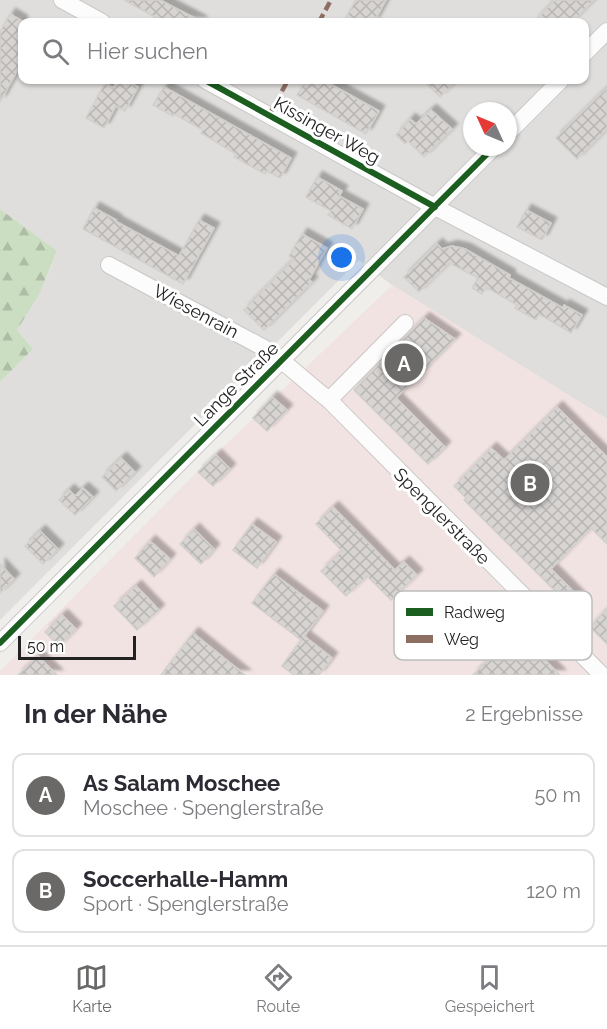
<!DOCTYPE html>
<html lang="de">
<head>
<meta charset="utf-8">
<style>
  :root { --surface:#fff; --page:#f2f2f3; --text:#2b2b33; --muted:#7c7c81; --line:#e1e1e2; --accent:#6a6968 }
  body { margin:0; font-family:Raleway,sans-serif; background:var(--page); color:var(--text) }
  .compass { position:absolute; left:463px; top:102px; width:54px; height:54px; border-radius:50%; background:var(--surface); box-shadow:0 2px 4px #0004; rotate:314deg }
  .scale { position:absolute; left:18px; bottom:15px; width:118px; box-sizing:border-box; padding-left:6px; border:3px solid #222; border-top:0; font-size:16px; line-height:21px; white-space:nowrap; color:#222; -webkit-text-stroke:4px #fff; paint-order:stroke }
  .you { position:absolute; left:342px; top:258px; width:21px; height:21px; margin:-15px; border:4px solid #fff; border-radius:50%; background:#1a73e8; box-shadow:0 0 0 9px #1a73e833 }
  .badge { display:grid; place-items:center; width:39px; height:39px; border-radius:50%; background:var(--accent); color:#fff; font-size:20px; font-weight:700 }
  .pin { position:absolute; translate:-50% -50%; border:3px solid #fff; box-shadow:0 2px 6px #0006 }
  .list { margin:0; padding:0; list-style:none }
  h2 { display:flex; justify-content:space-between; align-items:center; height:78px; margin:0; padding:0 24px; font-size:26px }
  h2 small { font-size:20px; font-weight:400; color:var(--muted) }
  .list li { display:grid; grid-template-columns:39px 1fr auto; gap:18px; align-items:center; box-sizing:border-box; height:84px; margin:0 12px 12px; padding:0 12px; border:2px solid var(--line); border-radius:12px }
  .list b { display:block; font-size:22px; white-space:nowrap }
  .list p { margin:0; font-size:20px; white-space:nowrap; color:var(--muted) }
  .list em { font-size:20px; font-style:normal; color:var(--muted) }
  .icon { flex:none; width:33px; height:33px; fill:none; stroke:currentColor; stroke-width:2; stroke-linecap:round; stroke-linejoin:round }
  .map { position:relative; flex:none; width:607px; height:675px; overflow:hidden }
  .search { position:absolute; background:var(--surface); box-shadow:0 2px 4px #0004; left:18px; right:18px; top:18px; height:66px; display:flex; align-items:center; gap:15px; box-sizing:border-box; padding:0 21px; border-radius:12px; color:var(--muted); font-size:22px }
  .sheet { height:270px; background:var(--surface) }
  nav { display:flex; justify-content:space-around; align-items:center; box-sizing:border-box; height:84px; border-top:2px solid var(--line); background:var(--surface); font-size:16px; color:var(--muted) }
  nav a { display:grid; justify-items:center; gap:3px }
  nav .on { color:var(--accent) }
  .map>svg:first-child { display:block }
  .residential { fill:#dfdedc; fill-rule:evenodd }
  .commercial { fill:#f1e3e1 }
  .forest { fill:url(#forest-firs) }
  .building { fill:url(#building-cross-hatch); stroke:#d3d0cc; stroke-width:1.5; filter:url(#shadow) }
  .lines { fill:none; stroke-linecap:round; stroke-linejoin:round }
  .minor-casing { stroke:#c9c8c7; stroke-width:18 }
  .minor { stroke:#fdfcfc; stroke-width:16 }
  .quiet { stroke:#8d6e63; stroke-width:4.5; stroke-dasharray:9 4.5; stroke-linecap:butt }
  .cycleway-casing { stroke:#fff; stroke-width:10 }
  .cycleway { stroke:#1b5e20; stroke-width:6 }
  .labels { text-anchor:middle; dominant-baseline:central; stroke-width:6; stroke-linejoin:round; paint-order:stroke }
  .street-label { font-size:18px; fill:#222; stroke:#fff }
  .key { fill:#fff; stroke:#bdbdbd; stroke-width:1.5 }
  .key-label { font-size:16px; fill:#222 }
</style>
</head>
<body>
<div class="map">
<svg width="607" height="675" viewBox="0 0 607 675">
  <defs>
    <pattern id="forest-firs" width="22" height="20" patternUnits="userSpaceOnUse" patternTransform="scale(1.5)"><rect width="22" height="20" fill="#cbdec1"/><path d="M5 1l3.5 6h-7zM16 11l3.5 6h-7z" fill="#aebea6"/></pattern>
    <pattern id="building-cross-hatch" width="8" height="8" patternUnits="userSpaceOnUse" patternTransform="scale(1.5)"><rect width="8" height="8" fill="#d7d4d2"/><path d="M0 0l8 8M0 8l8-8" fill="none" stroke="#b8b6b4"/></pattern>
    <filter id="shadow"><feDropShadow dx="5.5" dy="-5.5" stdDeviation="1.5" flood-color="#0004"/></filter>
  </defs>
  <rect width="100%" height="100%" fill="#f0eeeb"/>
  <!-- residential -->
  <path class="residential" d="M0,0H607V419L392,285L359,260L0,620V382L33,349L17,330L39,295L57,252L0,209ZM22,22H584V80H22ZM472,111H508V147H472Z"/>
  <!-- commercial -->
  <polygon class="commercial" points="392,285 607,419 607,675 0,675 0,671 198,471"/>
  <!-- forest -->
  <polygon class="forest" points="0,209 57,251 39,295 17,330 33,349 0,382"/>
  <!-- building -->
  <g class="building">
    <polygon points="124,0 160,0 202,22 164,22"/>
    <polygon points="356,0 386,0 374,22 343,22"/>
    <polygon points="555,0 594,0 572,22 534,22"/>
    <polygon points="10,14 22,21 22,62 0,102 0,32"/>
    <polygon points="118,80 125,80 138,87 125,111 116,106 104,128 86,118 105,83 113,88"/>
    <polygon points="306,80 323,80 379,111 366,134 297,95"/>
    <polygon points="423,80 458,80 440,97"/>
    <polygon points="164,87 291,158 280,178 267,171 265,174 234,157 236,154 201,133 203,130 174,114 173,116 153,105"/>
    <polygon points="607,88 607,129 577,159 556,138"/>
    <polygon points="431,110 452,129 424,157 408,141 405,144 396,135 410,119 416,124"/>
    <polygon points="317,177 342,191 339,196 363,209 352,229 328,215 331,211 306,197"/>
    <polygon points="94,208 116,220 115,221 179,256 199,220 214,228 183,284 83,229"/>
    <polygon points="526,210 551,223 542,240 517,227"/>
    <polygon points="302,234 327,248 309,280 312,282 264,330 244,310 294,259 289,256"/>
    <polygon points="437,244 442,249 452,246 465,249 510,275 509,278 563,308 564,305 582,315 571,333 539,314 536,320 515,308 517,305 486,287 482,294 472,288 478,278 449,263 419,292 404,277"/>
    <polygon points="424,318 455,339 396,398 445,447 428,464 354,390"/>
    <polygon points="272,397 287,410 267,431 253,418"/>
    <polygon points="557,407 607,457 607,544 591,528 551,569 579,597 570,606 464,500 466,498 454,486 491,448 504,460"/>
    <polygon points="216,455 230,469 213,486 198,472"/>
    <polygon points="121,458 135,472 116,491 102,477"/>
    <polygon points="83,488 93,497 75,515 59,500 69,490 75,496"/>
    <polygon points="333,507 395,570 404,562 417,575 391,600 367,576 346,596 321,571 342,551 316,524"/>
    <polygon points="252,524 276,542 257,568 233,550"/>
    <polygon points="194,529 214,549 201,564 180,544"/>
    <polygon points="40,531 58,549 43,564 25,546"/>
    <polygon points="150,541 170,559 154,577 135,558"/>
    <polygon points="0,564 14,579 0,593"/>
    <polygon points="274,574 323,611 304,636 332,658 319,675 294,675 282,666 301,640 252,603"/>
    <polygon points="136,586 159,610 137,630 114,606"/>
    <polygon points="607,609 607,644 590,627"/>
    <polygon points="62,615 76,629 59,646 45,632"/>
    <polygon points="517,632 560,675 473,675"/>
    <polygon points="193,633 245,675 161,675"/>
    <polygon points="38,656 57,675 18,675"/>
  </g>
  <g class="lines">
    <defs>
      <g id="minor">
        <polyline points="62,0 102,22"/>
        <polyline points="584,54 607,31"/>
        <polyline points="205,80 435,207 607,297"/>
        <polyline points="508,133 561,80"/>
        <path d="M109,265L264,348C287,363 307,383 329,400L602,675"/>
        <polyline points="329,400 405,323"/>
        <polyline points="0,643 494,147"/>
      </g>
    </defs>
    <!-- minor casing -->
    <use href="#minor" class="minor-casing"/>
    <!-- minor -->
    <use href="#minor" class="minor"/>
    <!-- quiet -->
    <g class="quiet">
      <polyline points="319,22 331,0"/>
      <polyline points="269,115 288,80"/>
    </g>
    <defs>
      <g id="cycleway">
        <polyline points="205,80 435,207"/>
        <polyline points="0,643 494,147"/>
      </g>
    </defs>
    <!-- cycleway casing -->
    <use href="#cycleway" class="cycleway-casing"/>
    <!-- cycleway -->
    <use href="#cycleway" class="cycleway"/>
  </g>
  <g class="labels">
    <!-- street labels -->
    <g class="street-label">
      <text transform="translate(327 130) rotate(29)">Kissinger Weg</text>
      <text transform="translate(196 311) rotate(28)">Wiesenrain</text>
      <text transform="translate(236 384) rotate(-45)">Lange Straße</text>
      <text transform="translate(442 516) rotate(45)">Spenglerstraße</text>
    </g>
  </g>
  <!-- legend -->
  <rect x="394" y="591" width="198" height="69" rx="9" class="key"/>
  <rect x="406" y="608" width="27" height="8" fill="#1b5e20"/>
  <rect x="406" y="635" width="27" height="8" fill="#8d6e63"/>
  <g class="key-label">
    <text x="444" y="618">Radweg</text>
    <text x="444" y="645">Weg</text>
  </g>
</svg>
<svg class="compass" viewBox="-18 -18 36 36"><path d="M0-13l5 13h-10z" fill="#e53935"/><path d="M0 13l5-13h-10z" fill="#7c7c81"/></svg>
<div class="scale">50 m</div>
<div class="you"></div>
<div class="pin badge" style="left:404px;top:363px">A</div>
<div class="pin badge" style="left:530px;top:483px">B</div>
<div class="search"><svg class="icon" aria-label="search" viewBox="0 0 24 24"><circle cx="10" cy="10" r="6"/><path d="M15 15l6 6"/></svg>Hier suchen</div>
</div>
<section class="sheet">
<h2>In der Nähe<small>2 Ergebnisse</small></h2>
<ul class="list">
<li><span class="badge">A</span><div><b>As Salam Moschee</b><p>Moschee · Spenglerstraße</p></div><em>50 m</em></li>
<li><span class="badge">B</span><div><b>Soccerhalle-Hamm</b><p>Sport · Spenglerstraße</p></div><em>120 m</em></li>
</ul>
</section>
<nav>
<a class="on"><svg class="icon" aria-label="map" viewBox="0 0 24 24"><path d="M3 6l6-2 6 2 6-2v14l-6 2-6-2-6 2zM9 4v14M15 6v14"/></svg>Karte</a>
<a><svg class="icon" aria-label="directions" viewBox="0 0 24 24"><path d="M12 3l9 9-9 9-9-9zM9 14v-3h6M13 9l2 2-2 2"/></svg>Route</a>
<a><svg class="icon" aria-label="saved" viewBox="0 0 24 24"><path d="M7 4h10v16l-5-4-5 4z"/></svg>Gespeichert</a>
</nav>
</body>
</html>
